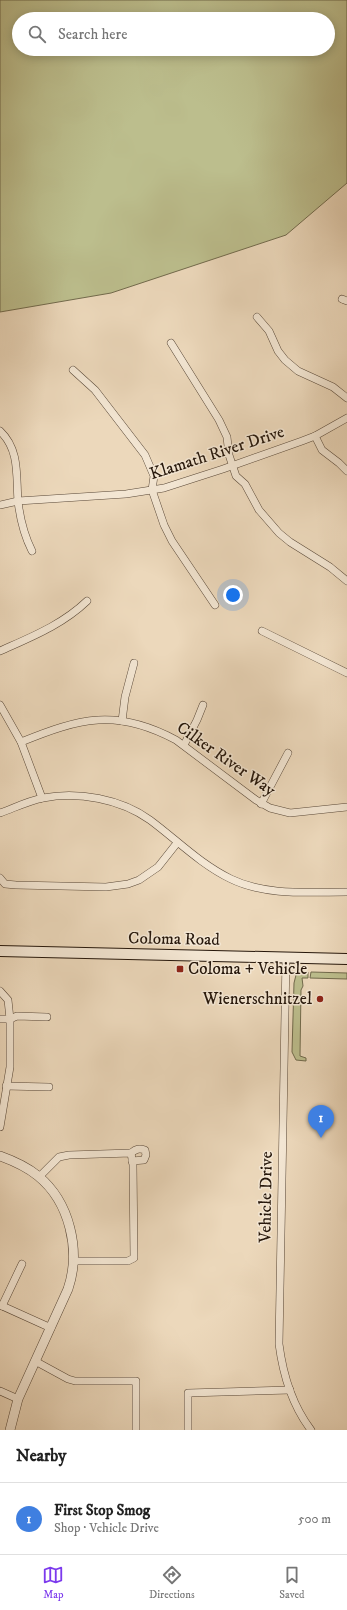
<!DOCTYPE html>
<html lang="en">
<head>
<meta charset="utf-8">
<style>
  :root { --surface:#fff; --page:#f6f6f6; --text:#222; --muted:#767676; --line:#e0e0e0; --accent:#7c3aed }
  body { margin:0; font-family:"IM FELL DW Pica",serif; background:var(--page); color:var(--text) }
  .you { position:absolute; left:233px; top:595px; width:14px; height:14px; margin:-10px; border:3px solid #fff; border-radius:50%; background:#1a73e8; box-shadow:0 0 0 6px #1a73e833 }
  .badge { display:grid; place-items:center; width:26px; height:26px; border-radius:50%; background:var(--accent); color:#fff; font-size:13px; font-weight:700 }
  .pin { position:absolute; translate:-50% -33px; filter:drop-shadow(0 1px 2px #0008) }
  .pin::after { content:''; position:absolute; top:21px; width:14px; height:12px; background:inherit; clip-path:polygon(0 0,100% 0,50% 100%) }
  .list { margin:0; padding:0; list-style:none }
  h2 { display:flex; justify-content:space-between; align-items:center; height:52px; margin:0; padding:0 16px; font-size:17px }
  h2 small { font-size:13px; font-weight:400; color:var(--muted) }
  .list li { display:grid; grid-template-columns:26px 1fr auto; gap:12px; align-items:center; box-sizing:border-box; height:72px; padding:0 16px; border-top:1px solid var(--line) }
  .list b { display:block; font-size:15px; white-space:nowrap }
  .list p { margin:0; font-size:13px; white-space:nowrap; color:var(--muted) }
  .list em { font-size:13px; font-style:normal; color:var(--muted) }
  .icon { flex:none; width:22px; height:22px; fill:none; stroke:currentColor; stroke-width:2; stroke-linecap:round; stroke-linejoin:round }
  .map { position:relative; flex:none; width:347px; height:1430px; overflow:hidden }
  .search { position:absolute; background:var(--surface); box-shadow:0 2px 10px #0003; left:12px; right:12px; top:12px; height:44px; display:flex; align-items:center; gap:10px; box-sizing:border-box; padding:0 14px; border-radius:22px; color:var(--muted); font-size:15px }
  .sheet { height:124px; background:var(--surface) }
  nav { display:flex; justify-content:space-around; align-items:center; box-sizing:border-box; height:56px; border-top:1px solid var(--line); background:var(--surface); font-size:11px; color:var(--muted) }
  nav a { display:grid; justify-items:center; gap:2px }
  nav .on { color:var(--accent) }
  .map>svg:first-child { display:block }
  .green { fill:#bcbe8d; stroke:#716a4c; fill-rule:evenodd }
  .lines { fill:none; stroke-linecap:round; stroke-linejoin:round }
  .minor-casing { stroke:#584737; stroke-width:8 }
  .tertiary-casing { stroke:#584737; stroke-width:10 }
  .secondary-casing { stroke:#26170b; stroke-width:12 }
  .minor { stroke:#f3e6d3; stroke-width:7 }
  .tertiary { stroke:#f3e6d3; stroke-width:9 }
  .secondary { stroke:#f3e6d3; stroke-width:10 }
  .poi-dot { fill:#8f2418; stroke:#f3e6d3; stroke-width:1.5 }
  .labels { text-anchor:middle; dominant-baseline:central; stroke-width:3; stroke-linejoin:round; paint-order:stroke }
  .street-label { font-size:17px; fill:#26170b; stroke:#f3e6d3 }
  .poi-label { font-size:17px; fill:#26170b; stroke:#f3e6d3; text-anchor:start }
</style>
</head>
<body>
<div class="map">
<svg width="347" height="1430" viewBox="0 0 347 1430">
  <rect width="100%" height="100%" fill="#ecd8bb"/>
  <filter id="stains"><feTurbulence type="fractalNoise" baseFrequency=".005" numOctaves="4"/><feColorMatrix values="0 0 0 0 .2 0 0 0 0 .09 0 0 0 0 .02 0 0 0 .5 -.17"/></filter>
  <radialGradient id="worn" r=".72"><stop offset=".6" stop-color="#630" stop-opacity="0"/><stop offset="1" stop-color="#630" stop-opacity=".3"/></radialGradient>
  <!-- green -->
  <g class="green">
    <path d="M0,0H347V183L286,235L111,293L0,312ZM19,19H328V49H19Z"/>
    <polygon points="308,972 308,978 302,978 303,986 301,990 300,1056 306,1058 306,1061 296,1060 292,1052 294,983 296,975 301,972"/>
    <polygon points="311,972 347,973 347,979 310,978"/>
  </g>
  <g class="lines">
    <defs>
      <g id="minor">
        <polyline points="342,299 347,301"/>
        <polyline points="257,317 269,331 278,351 285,360 298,371 333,387 347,398"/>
        <polyline points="171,343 219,420 227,437 229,455 236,476 245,484 259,510 279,533 290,542 330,567 347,581"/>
        <polyline points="73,370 95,390 145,455 154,476 152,490 164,525 172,541 215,605"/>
        <path d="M0,431C20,450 16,476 18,501C20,519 24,535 32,551"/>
        <polyline points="315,436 322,450 339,463 347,471"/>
        <polyline points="0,505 18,501 126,494 164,488 223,469 302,441 315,436 347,418"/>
        <polyline points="262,631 347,673"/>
        <path d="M0,651C31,637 62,625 87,601"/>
        <polyline points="0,705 21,742 42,798"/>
        <polyline points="122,721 125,697 134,663"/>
        <path d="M21,742C80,718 116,708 176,740L256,800L270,808L290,813L347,807"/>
        <polyline points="184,745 197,720 203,705"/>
        <polyline points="261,804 288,753"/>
        <path d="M0,813C14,808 28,801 43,798C78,791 121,799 150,820C177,840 200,864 231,879C266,896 309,892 347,892"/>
        <polyline points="0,878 5,884 16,885 106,887 128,884 139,880 158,867 177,843"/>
        <path d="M286,958L279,1344C283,1375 292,1405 311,1430"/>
        <polyline points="0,991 8,1000 10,1019 10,1067 0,1127"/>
        <polyline points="0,1019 10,1019 17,1016 47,1017"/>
        <polyline points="6,1086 49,1087"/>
        <path d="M131,1153C136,1149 139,1148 145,1150L146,1155L144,1160L132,1161"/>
        <polyline points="39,1177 59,1157 69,1155 131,1153 133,1165 134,1258 128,1261 74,1261"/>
        <polyline points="0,1305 51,1328"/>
        <polyline points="2,1306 22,1264"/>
        <polyline points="35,1361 68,1379 75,1381 136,1381 136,1430"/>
        <polyline points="0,1391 18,1399"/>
        <polyline points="188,1430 188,1393 290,1390"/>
      </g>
      <path id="tertiary" d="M0,1156C14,1161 27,1167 38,1176C70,1202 81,1251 68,1289L18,1399L10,1430"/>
      <polyline id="secondary" points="0,951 347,959"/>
    </defs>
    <!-- minor casing -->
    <use href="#minor" class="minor-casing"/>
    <!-- tertiary casing -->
    <use href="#tertiary" class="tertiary-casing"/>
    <!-- secondary casing -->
    <use href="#secondary" class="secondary-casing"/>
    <!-- minor -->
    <use href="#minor" class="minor"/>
    <!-- tertiary -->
    <use href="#tertiary" class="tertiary"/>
    <!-- secondary -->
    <use href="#secondary" class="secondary"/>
  </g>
  <!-- markers -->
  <g class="poi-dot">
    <rect x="176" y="965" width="8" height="8" rx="2"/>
    <circle cx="320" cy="999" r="4"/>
  </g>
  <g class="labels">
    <!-- street labels -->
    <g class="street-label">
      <text transform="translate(217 453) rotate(-18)">Klamath River Drive</text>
      <text transform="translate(226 759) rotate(35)">Cilker River Way</text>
      <text transform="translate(174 939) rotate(1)">Coloma Road</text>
      <text transform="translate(266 1197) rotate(-89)">Vehicle Drive</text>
    </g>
    <!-- poi labels -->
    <g class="poi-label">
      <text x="188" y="969">Coloma + Vehicle</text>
      <text x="312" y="999" text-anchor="end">Wienerschnitzel</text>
    </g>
  </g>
  <rect width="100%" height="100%" filter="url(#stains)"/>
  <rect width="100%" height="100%" fill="url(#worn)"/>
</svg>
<div class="you"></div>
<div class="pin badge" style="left:321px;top:1138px;background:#3f7fe0">1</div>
<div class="search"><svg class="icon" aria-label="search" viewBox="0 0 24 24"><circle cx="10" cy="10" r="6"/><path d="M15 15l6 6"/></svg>Search here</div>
</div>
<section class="sheet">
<h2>Nearby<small></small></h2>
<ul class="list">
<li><span class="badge" style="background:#3f7fe0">1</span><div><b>First Stop Smog</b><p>Shop · Vehicle Drive</p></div><em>500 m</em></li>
</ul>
</section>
<nav>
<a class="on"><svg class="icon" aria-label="map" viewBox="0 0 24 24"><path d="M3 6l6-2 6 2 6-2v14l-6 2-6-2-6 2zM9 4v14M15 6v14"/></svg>Map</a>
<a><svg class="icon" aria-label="directions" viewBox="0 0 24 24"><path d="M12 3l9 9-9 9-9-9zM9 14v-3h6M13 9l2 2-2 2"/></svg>Directions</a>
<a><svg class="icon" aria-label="saved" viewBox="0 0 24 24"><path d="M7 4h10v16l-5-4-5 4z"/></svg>Saved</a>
</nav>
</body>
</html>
